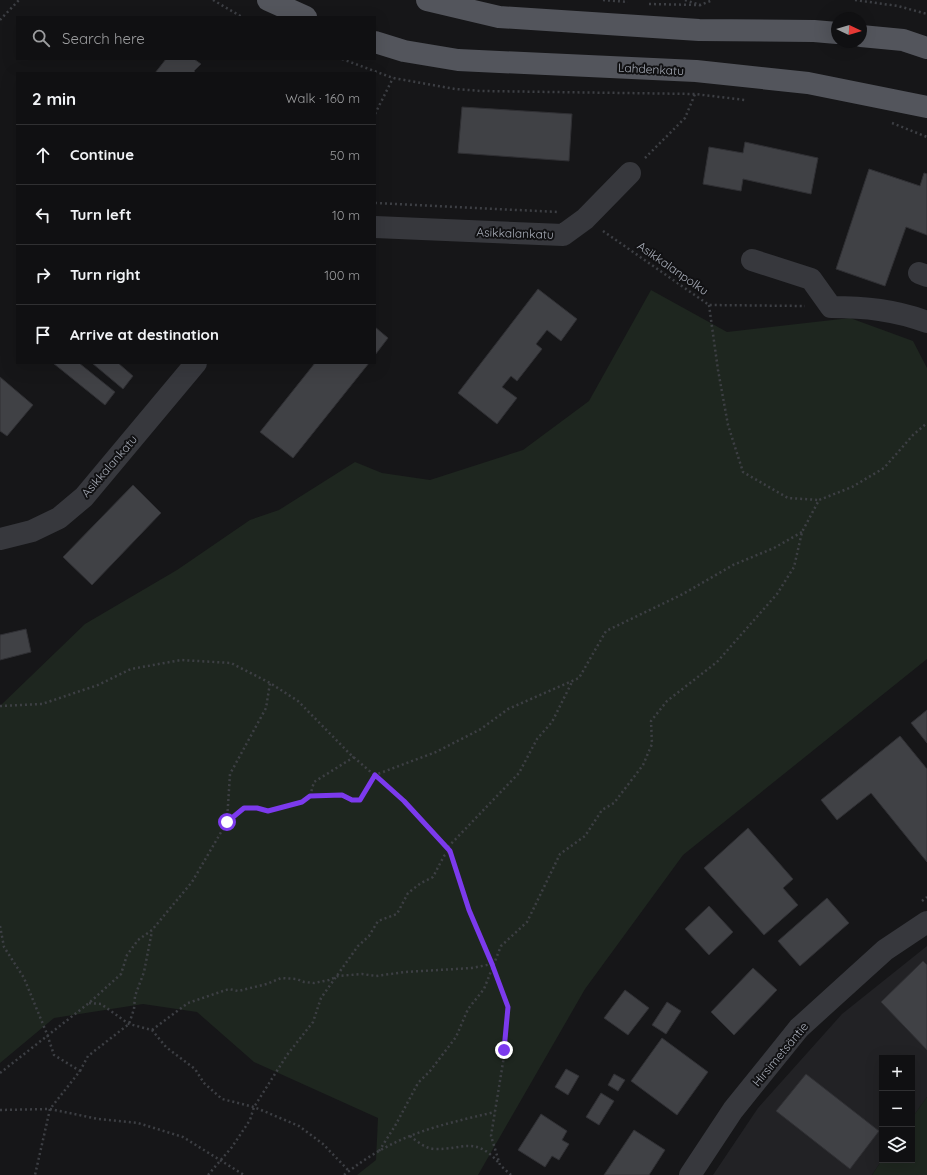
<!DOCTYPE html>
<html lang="en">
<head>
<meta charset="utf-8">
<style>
  :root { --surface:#101012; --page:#19191b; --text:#f1f3f6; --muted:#9c9d9f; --line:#303032 }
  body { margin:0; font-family:Quicksand,sans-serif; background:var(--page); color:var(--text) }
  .controls { position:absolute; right:12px; bottom:12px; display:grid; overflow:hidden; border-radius:0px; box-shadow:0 4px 16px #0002 }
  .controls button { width:36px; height:36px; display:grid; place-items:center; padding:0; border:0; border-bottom:1px solid var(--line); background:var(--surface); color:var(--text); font:20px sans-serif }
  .compass { position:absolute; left:831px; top:12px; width:36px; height:36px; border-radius:50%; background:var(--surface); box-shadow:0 4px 16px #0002; rotate:94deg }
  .stop { position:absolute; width:12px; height:12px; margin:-9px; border:3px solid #7c3aed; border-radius:50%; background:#fff }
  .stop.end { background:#7c3aed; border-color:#fff; box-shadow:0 1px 4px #0008 }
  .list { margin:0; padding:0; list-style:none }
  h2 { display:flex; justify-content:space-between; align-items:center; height:52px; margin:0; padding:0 16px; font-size:17px }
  h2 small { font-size:13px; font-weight:400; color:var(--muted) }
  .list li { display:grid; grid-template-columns:26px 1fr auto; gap:12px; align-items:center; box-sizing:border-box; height:60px; padding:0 16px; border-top:1px solid var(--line) }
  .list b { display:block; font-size:15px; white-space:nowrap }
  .list em { font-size:13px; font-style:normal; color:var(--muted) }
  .icon { flex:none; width:22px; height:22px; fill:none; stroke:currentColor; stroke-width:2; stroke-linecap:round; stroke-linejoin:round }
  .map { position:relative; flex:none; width:927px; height:1175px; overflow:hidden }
  .search { position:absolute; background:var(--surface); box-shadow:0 4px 16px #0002; left:16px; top:16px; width:360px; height:44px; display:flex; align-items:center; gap:10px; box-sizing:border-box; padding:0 14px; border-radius:0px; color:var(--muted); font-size:15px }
  .panel { position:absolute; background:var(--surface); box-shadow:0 4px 16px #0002; left:16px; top:72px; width:360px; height:292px; border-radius:0px }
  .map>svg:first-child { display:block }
  .built { fill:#222225 }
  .green { fill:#1e261f }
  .building { fill:#404145; stroke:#303034 }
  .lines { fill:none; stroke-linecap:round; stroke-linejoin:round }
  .path { stroke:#3d3f44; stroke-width:2.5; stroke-dasharray:2 3; stroke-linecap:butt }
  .minor { stroke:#37383d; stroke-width:22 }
  .major { stroke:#53555c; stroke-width:22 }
  .route { stroke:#7c3aed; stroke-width:5 }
  .labels { text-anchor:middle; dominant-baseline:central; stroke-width:4; stroke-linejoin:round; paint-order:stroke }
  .street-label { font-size:12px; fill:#a8adb8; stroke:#111113 }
</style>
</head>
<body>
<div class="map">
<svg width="927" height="1175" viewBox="0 0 927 1175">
  <rect width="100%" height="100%" fill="#161618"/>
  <!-- built -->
  <polygon class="built" points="927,946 927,1097 912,1118 912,1058 882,1058 882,1160 872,1175 713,1175 758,1108 842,1014"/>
  <!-- green -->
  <g class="green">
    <polygon points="651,290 727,332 850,318 913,341 927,368 927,659 683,855 585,989 478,1175 357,1175 376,1160 378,1118 254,1062 197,1012 143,1004 54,1018 0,1063 0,706 85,624 177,570 250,520 279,510 355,462 382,473 430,480 523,450 589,401"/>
    <polygon points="927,1097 927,1175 872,1175 882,1160 912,1160 912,1118"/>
  </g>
  <!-- building -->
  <g class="building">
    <polygon points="166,59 194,59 201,64 194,71 196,73 155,73"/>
    <polygon points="462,107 572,114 569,161 458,153"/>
    <polygon points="745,142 818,158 811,194 743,179 741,191 703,184 709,147 743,153"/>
    <polygon points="869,169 920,186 924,173 927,174 927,235 906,227 885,286 836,269"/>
    <polygon points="538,289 577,319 561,341 547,330 536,344 542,349 517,381 511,376 502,387 517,398 497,424 458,393"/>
    <polygon points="375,327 388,338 375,355"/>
    <polygon points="53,363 79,363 115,392 105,405"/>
    <polygon points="92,363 118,363 133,376 123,389"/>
    <polygon points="315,363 369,363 293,458 260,432"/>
    <polygon points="0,377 33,405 7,436 0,431"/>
    <polygon points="133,485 161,513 92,585 63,557"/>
    <polygon points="26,629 31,652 0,660 0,635"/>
    <polygon points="927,710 927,743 911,723"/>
    <polygon points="900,736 927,769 927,862 871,793 837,820 821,800"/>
    <polygon points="748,828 793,879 783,888 798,905 764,935 704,868"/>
    <polygon points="827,898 849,923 800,966 778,941"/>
    <polygon points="709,906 733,932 709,955 685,929"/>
    <polygon points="923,961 927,965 927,1050 881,1002"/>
    <polygon points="753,968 777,990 734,1035 711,1012"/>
    <polygon points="625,990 649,1008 628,1035 604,1018"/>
    <polygon points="667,1002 681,1011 666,1034 652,1025"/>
    <polygon points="662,1038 708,1072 677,1115 631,1081"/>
    <polygon points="566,1069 579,1076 568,1095 555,1087"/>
    <polygon points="614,1074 625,1080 618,1091 608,1085"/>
    <polygon points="806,1074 879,1131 850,1169 776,1111"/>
    <polygon points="601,1093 614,1101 599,1125 586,1117"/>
    <polygon points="541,1114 567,1131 562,1140 569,1144 559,1160 552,1156 545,1167 518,1150"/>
    <polygon points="634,1130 665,1150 649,1175 604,1175"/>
  </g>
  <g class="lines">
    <!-- path -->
    <g class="path">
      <polyline points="213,0 242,17"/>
      <polyline points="603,0 628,2"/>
      <polyline points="685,0 700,5 700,9"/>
      <polyline points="855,0 898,6 927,14"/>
      <polyline points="649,4 700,5 713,0"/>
      <polyline points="0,20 19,0"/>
      <polyline points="342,59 393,78 455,89 481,91 695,94 745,100"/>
      <polyline points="375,114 393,78"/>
      <polyline points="892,123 927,137"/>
      <polyline points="645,158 685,118 695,94"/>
      <polyline points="375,203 558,212"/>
      <polyline points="603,231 709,305 805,306"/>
      <polyline points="709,305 718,370 728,425 743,472 788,498 819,500"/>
      <polyline points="0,706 42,704 98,685 131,669 181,660 231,663 270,683 298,701 350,754 404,801 448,847 453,858 469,910 492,964 508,1007 505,1050 491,1136 500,1165 511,1175"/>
      <polyline points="310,796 314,782 354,757"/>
      <polyline points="227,821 230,774 266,708 270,683"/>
      <polyline points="448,847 519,773 537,739 552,722 572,682"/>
      <polyline points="922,901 927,897"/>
      <polyline points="0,926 4,947 24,978 47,1034 54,1055 80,1071 50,1109 35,1175"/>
      <polyline points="89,1003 101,1004 129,1024 152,1030 166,1047 195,1069 204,1083 222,1099 254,1107 299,1126 323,1144 349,1171"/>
      <polyline points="152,1030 188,1003 229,989 238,991 267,984 281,978 297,979 304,982 314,983 329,980 338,976 362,974 376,976 405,972 472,968 492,964"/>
      <polyline points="80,1071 88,1056 129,1024 134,1009 135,996 144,972 152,931"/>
      <polyline points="0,1073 89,1003 121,974 127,955 138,940 152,930 192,882 227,822 244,808 257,807 268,811 302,802 310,796 342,795 352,800 360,800 375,775 436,752 481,729 508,709 579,678 606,631 683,594 733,565 774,548 802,532"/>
      <polyline points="0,1110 50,1109 98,1119 138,1123 183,1137 244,1175"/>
      <path d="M410,1136C417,1141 424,1148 434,1149C464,1150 474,1135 499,1163"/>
      <polyline points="379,1151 395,1126 418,1083 430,1071 456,1037 468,1009 484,989 501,946 527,922 560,854 585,836 602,810 614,803 643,765 652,744 651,721 667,701 717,662 777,594 794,567 802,532 819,500 852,487 884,468 913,435 927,423"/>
      <polyline points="208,1175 232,1147 250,1120 254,1107 287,1055 313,1022 321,998 358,946 369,936 378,921 397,914 408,893 421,883 433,877 444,856 450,851"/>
      <path d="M344,1175C394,1135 435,1126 495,1112"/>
    </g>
    <!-- minor -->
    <g class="minor">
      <polyline points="375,227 563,235 585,219 630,173"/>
      <path d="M752,260L811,279L831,307C865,307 895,310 927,322"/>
      <polyline points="919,273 927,276"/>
      <polyline points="0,539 32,531 59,518 84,497 196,363"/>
      <polyline points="690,1175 733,1110 799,1028 885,950 927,922"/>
    </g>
    <!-- major -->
    <g class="major">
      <polyline points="268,0 306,17"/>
      <polyline points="427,0 499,17 699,30 814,31 837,33"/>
      <polyline points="861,36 903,40 927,48"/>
      <polyline points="375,42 404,51 458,60 696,71 808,83 927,107"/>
    </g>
  </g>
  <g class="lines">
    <!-- route -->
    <polyline class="route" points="227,822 244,808 257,808 268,811 302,802 310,796 342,795 352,800 360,800 375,775 404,801 450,851 469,910 492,964 508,1007 504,1050"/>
  </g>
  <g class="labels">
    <!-- street labels -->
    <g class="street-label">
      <text transform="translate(651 69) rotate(3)">Lahdenkatu</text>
      <text transform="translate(515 233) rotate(2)">Asikkalankatu</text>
      <text transform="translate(673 268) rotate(35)">Asikkalanpolku</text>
      <text transform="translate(109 466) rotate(-49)">Asikkalankatu</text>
      <text transform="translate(780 1054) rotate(-50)">Hirsimetsäntie</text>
    </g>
  </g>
</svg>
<div class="controls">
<button>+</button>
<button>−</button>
<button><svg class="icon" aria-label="layers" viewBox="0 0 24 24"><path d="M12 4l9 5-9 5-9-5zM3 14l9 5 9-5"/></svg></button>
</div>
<svg class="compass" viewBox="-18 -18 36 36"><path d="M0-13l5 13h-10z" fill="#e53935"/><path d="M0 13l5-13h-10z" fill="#9c9d9f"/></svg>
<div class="stop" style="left:227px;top:822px"></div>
<div class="stop end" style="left:504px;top:1050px"></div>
<div class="search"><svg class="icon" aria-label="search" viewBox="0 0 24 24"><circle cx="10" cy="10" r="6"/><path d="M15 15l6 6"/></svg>Search here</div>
<section class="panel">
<h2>2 min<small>Walk · 160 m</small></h2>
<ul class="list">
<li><svg class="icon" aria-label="ahead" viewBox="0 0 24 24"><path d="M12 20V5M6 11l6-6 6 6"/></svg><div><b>Continue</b></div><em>50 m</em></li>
<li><svg class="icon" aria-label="left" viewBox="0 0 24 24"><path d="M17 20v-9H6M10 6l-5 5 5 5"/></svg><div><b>Turn left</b></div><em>10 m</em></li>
<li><svg class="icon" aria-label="right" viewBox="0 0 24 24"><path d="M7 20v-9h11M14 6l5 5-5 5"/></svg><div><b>Turn right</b></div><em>100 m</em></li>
<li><svg class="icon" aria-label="arrive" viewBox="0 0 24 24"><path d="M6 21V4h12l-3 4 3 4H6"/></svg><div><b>Arrive at destination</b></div></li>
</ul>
</section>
</div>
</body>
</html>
